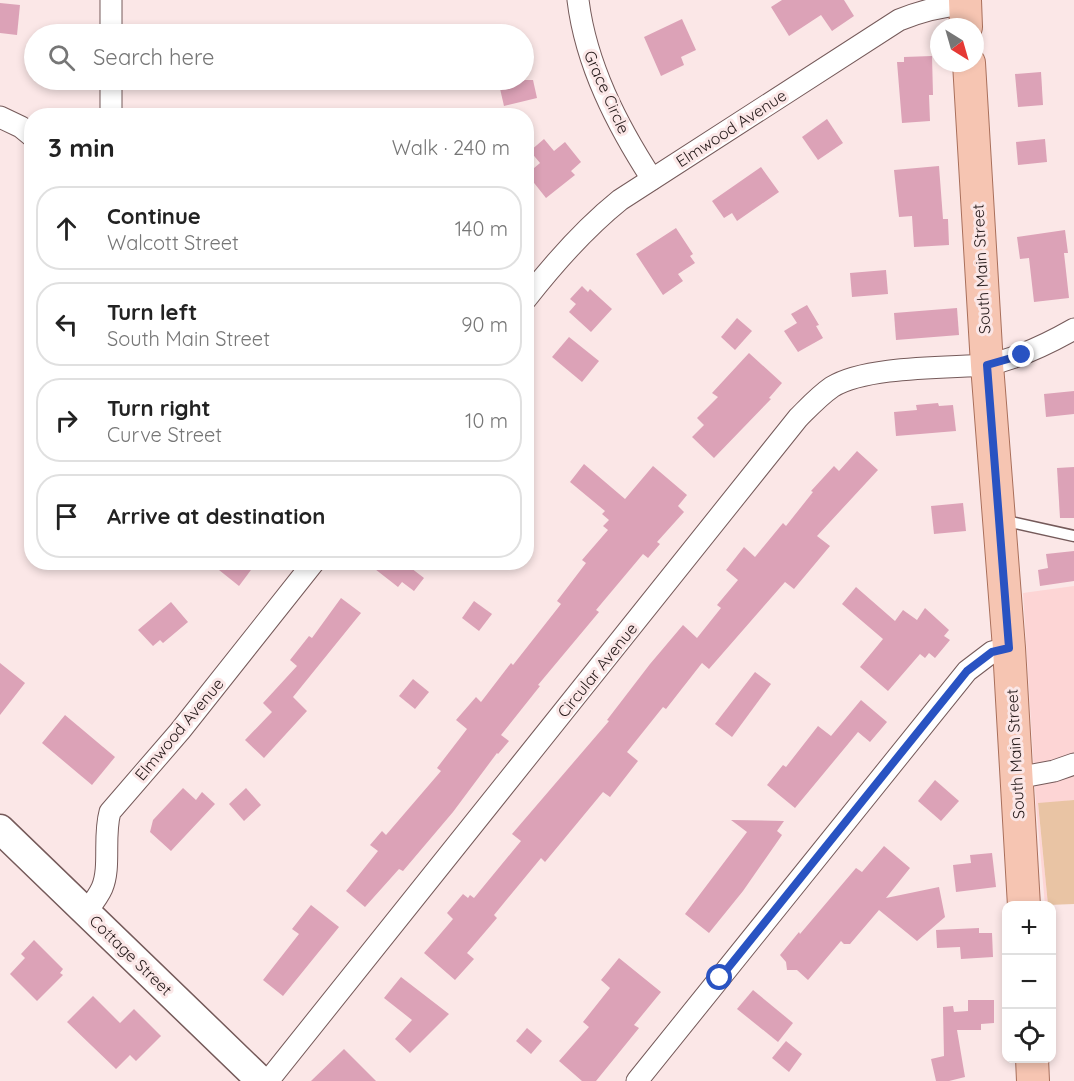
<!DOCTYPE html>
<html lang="en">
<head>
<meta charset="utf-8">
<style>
  :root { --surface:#fff; --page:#f6f6f6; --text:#222; --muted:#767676; --line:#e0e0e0 }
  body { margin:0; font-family:Quicksand,sans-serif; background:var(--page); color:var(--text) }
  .controls { position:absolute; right:18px; bottom:18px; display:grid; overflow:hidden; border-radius:12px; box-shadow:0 3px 9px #0003 }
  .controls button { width:54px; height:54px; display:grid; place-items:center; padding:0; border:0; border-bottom:2px solid var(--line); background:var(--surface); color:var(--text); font:30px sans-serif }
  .compass { position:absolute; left:930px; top:18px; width:54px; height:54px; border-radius:50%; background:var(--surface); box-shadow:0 3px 9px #0003; rotate:143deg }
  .stop { position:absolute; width:18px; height:18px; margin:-14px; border:4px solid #2953c2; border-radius:50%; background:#fff }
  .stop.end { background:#2953c2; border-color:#fff; box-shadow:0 2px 6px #0008 }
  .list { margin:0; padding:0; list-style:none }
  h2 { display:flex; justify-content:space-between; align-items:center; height:78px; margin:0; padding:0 24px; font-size:26px }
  h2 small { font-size:20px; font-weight:400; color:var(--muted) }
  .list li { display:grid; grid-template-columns:39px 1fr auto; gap:18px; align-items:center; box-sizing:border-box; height:84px; margin:0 12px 12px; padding:0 12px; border:2px solid var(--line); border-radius:24px }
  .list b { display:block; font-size:22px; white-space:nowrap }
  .list p { margin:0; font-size:20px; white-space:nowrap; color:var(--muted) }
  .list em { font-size:20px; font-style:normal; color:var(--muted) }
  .icon { flex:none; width:33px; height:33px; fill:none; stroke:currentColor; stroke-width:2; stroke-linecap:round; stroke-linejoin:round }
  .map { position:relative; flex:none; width:1074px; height:1081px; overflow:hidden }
  .search { position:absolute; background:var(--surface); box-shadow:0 3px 9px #0003; left:24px; top:24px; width:510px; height:66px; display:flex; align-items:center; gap:15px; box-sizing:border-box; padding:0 21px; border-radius:33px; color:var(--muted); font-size:22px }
  .panel { position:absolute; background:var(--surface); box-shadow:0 3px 9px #0003; left:24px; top:108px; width:510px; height:462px; border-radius:24px }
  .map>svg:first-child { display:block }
  .built { fill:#fdd5d5 }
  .green { fill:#e9c4a4 }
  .building { fill:#dca2b7 }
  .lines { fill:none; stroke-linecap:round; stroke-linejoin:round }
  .lane-casing { stroke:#755a5a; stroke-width:13 }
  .street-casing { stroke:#755a5a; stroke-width:23 }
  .secondary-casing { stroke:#755a5a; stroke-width:31 }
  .primary-casing { stroke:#a96f5b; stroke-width:34 }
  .lane { stroke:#fff; stroke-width:10 }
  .street { stroke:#fff; stroke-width:21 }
  .secondary { stroke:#fff; stroke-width:28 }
  .primary { stroke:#f6c5b2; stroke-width:32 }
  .route { stroke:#2953c2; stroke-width:8 }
  .labels { text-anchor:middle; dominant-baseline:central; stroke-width:6; stroke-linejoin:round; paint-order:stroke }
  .street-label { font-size:16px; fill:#241919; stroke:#fbe7e7 }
</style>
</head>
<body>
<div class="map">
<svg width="1074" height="1081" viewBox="0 0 1074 1081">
  <rect width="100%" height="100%" fill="#fbe7e7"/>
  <!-- built -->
  <polygon class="built" points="1074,586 1074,800 1038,804 1048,905 1045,905 1036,804 1023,593"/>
  <!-- green -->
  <polygon class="green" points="1074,800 1074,904 1048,905 1038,803"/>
  <!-- building -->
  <g class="building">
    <polygon points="782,0 844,0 854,16 832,31 821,15 789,36 771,7"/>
    <polygon points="0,3 20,5 17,35 0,33"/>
    <polygon points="682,19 696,50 681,57 684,65 661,76 644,37"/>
    <polygon points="932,56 933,95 929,95 930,121 902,123 897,62 904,62 904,57"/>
    <polygon points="1041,72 1043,105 1018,107 1015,74"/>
    <polygon points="498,80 533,80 537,98 504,106"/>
    <polygon points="827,119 843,143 818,160 802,137"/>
    <polygon points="544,139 554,151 565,142 581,162 571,171 575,175 546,198 527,174 540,163 530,151"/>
    <polygon points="1045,139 1047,162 1018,165 1016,142"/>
    <polygon points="939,166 943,219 948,219 949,245 914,247 912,216 899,217 894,170"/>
    <polygon points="761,167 779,192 737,221 732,213 724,218 712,201"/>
    <polygon points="676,228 693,254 690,256 695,263 678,274 683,281 663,295 636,254"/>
    <polygon points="1065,230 1068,253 1064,253 1069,298 1034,302 1029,258 1020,259 1017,237"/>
    <polygon points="886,270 888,294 852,297 850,273"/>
    <polygon points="582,286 588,292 590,289 612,309 591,332 569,312 576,304 570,299"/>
    <polygon points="807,305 819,325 816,326 823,338 798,352 784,331 797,323 791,314"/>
    <polygon points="957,308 959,335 896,340 894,313"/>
    <polygon points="737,318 752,331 735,350 721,337"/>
    <polygon points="569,337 599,361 582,382 552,357"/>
    <polygon points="749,353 782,383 769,398 771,399 714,458 692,437 704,425 697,418 718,397 712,393"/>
    <polygon points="1074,391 1074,414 1046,417 1044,394"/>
    <polygon points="938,403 939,406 953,405 956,431 896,436 894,412 917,410 916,405"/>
    <polygon points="857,451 878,470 817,536 830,546 794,589 785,582 709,669 702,663 666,709 663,707 627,752 638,761 610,797 603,792 545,862 541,858 494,915 497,918 467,953 474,959 455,980 424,953 453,919 447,913 463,894 468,898 470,895 474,898 521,841 512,834 609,721 607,720 650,664 683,625 697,638 721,608 717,605 738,580 726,570 744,547 755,557 783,523 786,526 813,492 811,491 834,466 839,471"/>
    <polygon points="584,464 625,499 653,466 687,495 678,506 684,512 657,542 660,544 648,558 643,554 596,610 599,612 538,685 540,686 501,735 509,741 498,754 497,753 453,812 403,871 399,869 365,907 346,891 378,851 370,845 382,831 386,835 441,771 437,768 467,729 456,720 476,697 481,702 511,663 513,665 561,604 557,601 586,563 582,560 608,530 603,526 609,520 602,514 605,511 570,482"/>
    <polygon points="1074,467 1074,518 1060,518 1057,468"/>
    <polygon points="963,503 966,531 934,534 931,506"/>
    <polygon points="1074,551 1074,581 1040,586 1038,570 1048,568 1046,554"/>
    <polygon points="209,562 257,562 239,586"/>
    <polygon points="366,562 415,562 411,568 424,578 414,591 402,582 398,587"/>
    <polygon points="856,587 895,621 903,610 917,620 925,608 949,630 944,636 950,640 935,658 929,653 925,658 920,654 888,691 860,667 883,639 842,604"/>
    <polygon points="341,598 361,613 293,697 307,711 264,758 245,740 272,712 263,703 297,666 290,660 309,636 312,638"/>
    <polygon points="474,601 492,614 479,631 462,618"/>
    <polygon points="171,602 188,622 163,643 160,640 153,646 138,630"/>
    <polygon points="0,663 25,683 0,715"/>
    <polygon points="755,672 771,684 732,737 715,724"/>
    <polygon points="413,679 429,692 415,709 399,696"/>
    <polygon points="861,700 887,722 870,742 858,732 795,808 767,785 783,765 786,767 818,726 831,736"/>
    <polygon points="65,715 115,757 92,785 42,743"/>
    <polygon points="935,780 959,801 941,821 918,801"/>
    <polygon points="183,788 196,800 202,792 215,804 171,851 150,832 153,820"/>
    <polygon points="246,788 261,805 244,821 229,804"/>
    <polygon points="731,820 784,821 777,831 782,835 743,891 709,933 685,914 747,832"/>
    <polygon points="884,846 910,868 886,898 939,887 945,917 917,941 879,910 850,944 844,944 841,941 808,980 797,970 787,970 786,962 780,955 799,932 800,934 856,868 862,872"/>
    <polygon points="992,853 996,887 956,892 953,865 971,863 970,855"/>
    <polygon points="311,905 339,927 283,996 263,980 299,934 292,929"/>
    <polygon points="979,928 979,933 992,933 993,957 961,959 960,947 937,948 936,930"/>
    <polygon points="34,940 63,969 60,973 63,975 37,1001 10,974 25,958 21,954"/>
    <polygon points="619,958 661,992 634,1025 639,1028 596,1081 582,1081 559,1061 589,1027 583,1022 610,988 601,980"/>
    <polygon points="401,977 449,1014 410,1053 395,1039 412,1020 384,998"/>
    <polygon points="753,990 793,1023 778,1042 737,1009"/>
    <polygon points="93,996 120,1023 134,1009 161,1036 136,1061 130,1055 116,1069 67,1022"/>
    <polygon points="968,1000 994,1000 994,1023 981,1024 981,1030 957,1030 965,1077 949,1081 936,1081 931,1059 944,1056 943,1007 953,1006 954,1012 968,1011"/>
    <polygon points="527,1028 542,1041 531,1054 516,1041"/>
    <polygon points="786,1041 802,1054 789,1072 772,1058"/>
    <polygon points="344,1049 376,1081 311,1081"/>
  </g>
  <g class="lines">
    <defs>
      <polyline id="lane" points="1002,520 1074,536"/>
      <g id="street">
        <path d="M578,0C586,65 617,125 652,179"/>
        <polyline points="111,34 111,0"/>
        <polyline points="111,80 111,116"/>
        <polyline points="0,117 21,127 32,136"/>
        <path d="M526,299C555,262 584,229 620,200L899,20C921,11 941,6 965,4"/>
        <polyline points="1017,778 1054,771 1074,764"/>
        <path d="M86,912C92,904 98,897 102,888C111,867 103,837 110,812L180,731L314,562"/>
        <path d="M268,1081L798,418C809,407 819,396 832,387C866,366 945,368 987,365C1019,358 1046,345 1074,329"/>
        <polyline points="637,1081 967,671 992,652 1009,648"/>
      </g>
      <polyline id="secondary" points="0,829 261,1081"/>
      <g id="primary">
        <polyline points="965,0 966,27"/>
        <polyline points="969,63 987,365 1009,648 1024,906"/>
        <polyline points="1032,1058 1033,1081"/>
      </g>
    </defs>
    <!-- lane casing -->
    <use href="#lane" class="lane-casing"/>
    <!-- street casing -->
    <use href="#street" class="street-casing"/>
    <!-- secondary casing -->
    <use href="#secondary" class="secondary-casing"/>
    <!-- primary casing -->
    <use href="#primary" class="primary-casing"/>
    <!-- lane -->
    <use href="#lane" class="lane"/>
    <!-- street -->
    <use href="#street" class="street"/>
    <!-- secondary -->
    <use href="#secondary" class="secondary"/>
    <!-- primary -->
    <use href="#primary" class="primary"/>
  </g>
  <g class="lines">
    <!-- route -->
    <polyline class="route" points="720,978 967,671 992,652 1009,648 987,365 1022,355"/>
  </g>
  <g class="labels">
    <!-- street labels -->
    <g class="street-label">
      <text transform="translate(607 92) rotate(66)">Grace Circle</text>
      <text transform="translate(731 128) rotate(-33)">Elmwood Avenue</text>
      <text transform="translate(981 269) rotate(-93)">South Main Street</text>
      <text transform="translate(597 670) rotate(-51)">Circular Avenue</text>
      <text transform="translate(179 729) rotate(-50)">Elmwood Avenue</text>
      <text transform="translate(1015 754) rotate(-93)">South Main Street</text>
      <text transform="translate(131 955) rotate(44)">Cottage Street</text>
    </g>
  </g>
</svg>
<div class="controls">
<button>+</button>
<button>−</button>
<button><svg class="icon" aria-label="locate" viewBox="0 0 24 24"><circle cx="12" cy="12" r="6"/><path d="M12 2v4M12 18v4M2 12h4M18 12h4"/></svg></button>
</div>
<svg class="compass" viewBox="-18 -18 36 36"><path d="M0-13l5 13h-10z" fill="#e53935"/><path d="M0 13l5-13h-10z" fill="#767676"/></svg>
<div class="stop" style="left:720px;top:978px"></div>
<div class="stop end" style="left:1022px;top:355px"></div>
<div class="search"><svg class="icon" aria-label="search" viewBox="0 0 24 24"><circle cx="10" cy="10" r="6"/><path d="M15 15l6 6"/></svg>Search here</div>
<section class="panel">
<h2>3 min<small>Walk · 240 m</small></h2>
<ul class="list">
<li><svg class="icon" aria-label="ahead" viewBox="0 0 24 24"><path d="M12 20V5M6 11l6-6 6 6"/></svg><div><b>Continue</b><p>Walcott Street</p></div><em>140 m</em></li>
<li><svg class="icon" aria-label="left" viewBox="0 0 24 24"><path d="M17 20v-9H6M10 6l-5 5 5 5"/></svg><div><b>Turn left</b><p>South Main Street</p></div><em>90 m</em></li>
<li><svg class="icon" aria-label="right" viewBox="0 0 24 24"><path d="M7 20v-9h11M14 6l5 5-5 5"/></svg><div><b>Turn right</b><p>Curve Street</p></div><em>10 m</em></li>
<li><svg class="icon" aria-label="arrive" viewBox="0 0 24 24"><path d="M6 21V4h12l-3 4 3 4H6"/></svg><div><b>Arrive at destination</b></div></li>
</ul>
</section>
</div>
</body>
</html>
